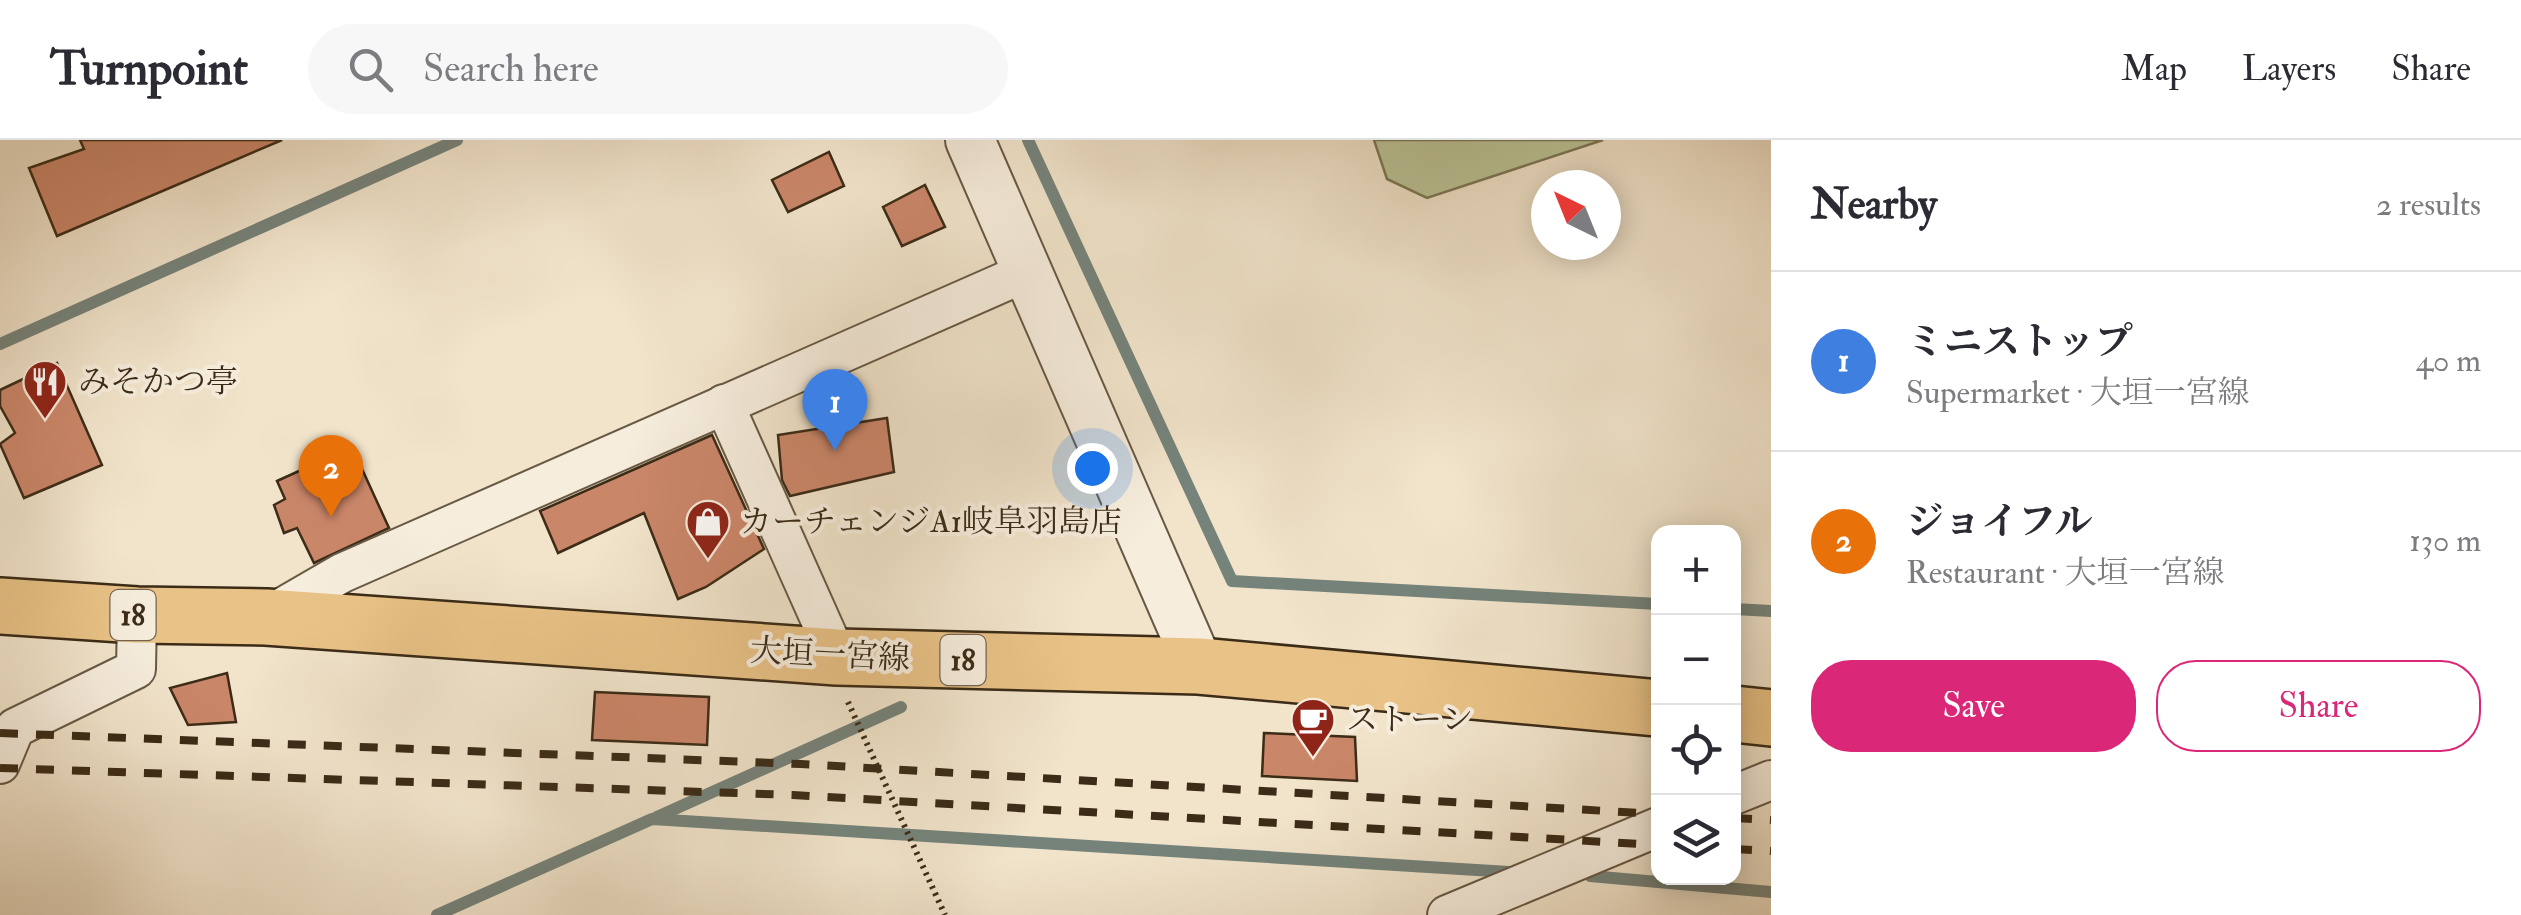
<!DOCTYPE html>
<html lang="en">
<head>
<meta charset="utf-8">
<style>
  :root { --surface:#fff; --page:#f7f7f7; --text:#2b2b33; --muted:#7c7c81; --line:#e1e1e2; --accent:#db2777 }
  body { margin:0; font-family:"IM FELL Double Pica","Noto Serif JP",serif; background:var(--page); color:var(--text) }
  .controls { position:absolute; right:30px; bottom:30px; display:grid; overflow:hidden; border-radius:20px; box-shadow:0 5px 25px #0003 }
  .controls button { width:90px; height:90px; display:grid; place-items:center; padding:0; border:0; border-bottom:2px solid var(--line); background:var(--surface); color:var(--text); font:50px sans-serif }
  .compass { position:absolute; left:1531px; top:30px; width:90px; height:90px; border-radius:50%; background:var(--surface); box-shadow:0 5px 25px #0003; rotate:317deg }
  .you { position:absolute; left:1092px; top:328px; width:35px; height:35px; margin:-25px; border:8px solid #fff; border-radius:50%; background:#1a73e8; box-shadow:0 0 0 15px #1a73e833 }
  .badge { display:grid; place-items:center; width:65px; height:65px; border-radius:50%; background:var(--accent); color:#fff; font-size:32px; font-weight:700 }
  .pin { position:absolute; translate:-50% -82px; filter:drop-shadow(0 2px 5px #0008) }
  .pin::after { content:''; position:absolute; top:52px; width:35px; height:30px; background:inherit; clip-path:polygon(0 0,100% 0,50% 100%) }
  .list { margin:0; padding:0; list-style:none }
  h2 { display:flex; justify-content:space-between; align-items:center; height:130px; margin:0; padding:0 40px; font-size:42px }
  h2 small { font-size:32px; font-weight:400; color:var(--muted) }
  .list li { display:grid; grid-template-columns:65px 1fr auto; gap:30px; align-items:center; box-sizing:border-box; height:180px; padding:0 40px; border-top:2px solid var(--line) }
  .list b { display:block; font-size:38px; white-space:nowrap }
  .list p { margin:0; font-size:32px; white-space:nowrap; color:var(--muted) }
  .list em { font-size:32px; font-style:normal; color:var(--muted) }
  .actions { display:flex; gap:20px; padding:30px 40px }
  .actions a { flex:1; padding:22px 0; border:2px solid var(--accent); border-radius:40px; text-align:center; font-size:35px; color:var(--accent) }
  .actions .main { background:var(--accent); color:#fff }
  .icon { flex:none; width:55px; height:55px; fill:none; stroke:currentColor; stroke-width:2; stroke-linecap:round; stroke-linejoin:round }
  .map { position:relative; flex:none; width:1771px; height:775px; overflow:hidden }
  header { display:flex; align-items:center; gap:60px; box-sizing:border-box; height:140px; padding:0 50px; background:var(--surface); border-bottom:2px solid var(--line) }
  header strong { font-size:48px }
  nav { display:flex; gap:55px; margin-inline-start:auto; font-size:35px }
  .search { width:700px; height:90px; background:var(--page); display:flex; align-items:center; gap:25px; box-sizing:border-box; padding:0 35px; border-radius:55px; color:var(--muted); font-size:38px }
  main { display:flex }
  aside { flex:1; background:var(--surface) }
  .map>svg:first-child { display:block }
  .green { fill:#bbc497; stroke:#7b7857; stroke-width:2.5 }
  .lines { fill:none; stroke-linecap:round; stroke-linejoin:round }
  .stream { stroke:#75837b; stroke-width:12 }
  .building { fill:#ca8669; stroke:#3b2b17; stroke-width:2.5 }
  .minor-casing { stroke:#685944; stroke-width:42 }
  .tertiary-casing { stroke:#685944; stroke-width:52 }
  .primary-casing { stroke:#3b2b17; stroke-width:60 }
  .path { stroke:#3b2b17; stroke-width:6; stroke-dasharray:2.5 5; stroke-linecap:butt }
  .minor { stroke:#f6eddd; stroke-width:38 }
  .tertiary { stroke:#f6eddd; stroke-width:48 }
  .primary { stroke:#e8c286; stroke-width:55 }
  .rail { stroke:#3b2b17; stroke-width:8; stroke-dasharray:18 18; stroke-linecap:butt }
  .labels { text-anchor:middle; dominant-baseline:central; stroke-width:8; stroke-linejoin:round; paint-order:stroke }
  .shield { fill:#f6eddd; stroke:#736552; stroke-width:2.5 }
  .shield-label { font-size:30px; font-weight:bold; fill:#3b2b17 }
  .poi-label { font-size:32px; fill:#3b2b17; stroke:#f6eddd; text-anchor:start }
  .street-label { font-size:32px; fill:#3b2b17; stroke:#f6eddd }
</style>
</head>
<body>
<header>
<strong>Turnpoint</strong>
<div class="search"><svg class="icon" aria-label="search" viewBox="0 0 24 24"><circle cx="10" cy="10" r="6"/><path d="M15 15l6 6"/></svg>Search here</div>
<nav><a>Map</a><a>Layers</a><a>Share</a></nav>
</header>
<main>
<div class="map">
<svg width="1771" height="775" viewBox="0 0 1771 775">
  <rect width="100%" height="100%" fill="#f1e4cb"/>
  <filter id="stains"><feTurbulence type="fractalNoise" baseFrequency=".002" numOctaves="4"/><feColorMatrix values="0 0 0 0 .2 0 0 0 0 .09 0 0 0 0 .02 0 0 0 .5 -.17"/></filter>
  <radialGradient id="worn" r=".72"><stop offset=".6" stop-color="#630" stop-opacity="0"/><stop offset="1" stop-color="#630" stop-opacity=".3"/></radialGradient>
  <!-- green -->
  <polygon class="green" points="1374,0 1603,0 1427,58 1387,39"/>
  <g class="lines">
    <!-- stream -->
    <g class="stream">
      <polyline points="1028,0 1232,441 1658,464"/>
      <polyline points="0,204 457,0"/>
      <polyline points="1734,469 1771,471"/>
      <polyline points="657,677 901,567"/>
      <polyline points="1590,736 1771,752"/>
      <polyline points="437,775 652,679 1509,732"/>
    </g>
  </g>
  <!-- building -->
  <g class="building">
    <polygon points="80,0 282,0 57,96 29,28 84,9"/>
    <polygon points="829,12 844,46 788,72 772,40"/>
    <polygon points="925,45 945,87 902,106 883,67"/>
    <polygon points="57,223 102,325 24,358 0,304 15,293 0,266 0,250"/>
    <polygon points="887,278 894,332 790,356 782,340 778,295"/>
    <polygon points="712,295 764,409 706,447 678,459 644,373 558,413 540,371"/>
    <polygon points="352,307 389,388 314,423 297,388 284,393 274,365 285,359 277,341"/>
    <polygon points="227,533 236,582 188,585 170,548"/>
    <polygon points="595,552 709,557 707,605 592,600"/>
    <polygon points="1264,593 1355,597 1357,641 1262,636"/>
  </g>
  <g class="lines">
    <defs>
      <g id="minor">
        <polyline points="724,264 837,517"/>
        <polyline points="266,477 342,433 1029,131"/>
        <polyline points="0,624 15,588 136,529 137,475"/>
        <polyline points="1734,655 1771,640"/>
        <polyline points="1447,775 1658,687"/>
      </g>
      <polyline id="tertiary" points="970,0 1199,526"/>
      <g id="primary">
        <polyline points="0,466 137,475 266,477 837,517 1199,526 1658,568"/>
        <polyline points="1734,574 1771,578"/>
      </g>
    </defs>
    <!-- minor casing -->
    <use href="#minor" class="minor-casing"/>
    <!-- tertiary casing -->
    <use href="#tertiary" class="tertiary-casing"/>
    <!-- primary casing -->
    <use href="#primary" class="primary-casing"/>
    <!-- path -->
    <polyline class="path" points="848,562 945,775"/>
    <!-- minor -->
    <use href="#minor" class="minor"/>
    <!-- tertiary -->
    <use href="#tertiary" class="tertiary"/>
    <!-- primary -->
    <use href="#primary" class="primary"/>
    <!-- rail -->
    <g class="rail">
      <polyline points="0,593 801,624 1658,674"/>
      <polyline points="0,628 793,655 1658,705"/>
      <polyline points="1734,678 1771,680"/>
      <polyline points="1734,709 1771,711"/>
    </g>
  </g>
  <!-- icons -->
  <defs>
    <symbol id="restaurant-pin" viewBox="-11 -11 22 30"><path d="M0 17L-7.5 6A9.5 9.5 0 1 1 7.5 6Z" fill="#8f2418" stroke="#f6eddd"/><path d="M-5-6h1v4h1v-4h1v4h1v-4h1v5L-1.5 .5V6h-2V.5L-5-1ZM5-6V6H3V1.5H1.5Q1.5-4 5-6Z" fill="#fff"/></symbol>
    <symbol id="shop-pin" viewBox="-11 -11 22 30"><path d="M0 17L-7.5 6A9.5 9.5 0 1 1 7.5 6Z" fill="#8f2418" stroke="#f6eddd"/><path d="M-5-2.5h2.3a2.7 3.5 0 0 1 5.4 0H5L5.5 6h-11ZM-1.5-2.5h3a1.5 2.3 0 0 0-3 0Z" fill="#fff"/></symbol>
    <symbol id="cafe-pin" viewBox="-11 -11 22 30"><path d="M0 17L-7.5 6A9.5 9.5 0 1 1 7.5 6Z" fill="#8f2418" stroke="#f6eddd"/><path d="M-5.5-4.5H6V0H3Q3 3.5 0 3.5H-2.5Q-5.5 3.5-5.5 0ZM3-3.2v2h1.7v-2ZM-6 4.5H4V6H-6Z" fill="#fff"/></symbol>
  </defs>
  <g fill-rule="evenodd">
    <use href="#restaurant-pin" x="20" y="217" width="50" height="68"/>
    <use href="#shop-pin" x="683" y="357" width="50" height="68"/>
    <use href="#cafe-pin" x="1288" y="555" width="50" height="68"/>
  </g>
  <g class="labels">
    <!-- shield labels -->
    <g class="shield">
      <rect x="110.5" y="450" width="45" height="50" rx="8"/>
      <rect x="940.5" y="495" width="45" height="50" rx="8"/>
    </g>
    <g class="shield-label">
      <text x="133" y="475">18</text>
      <text x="963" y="520">18</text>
    </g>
    <!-- poi labels -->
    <g class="poi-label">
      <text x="78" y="242">みそかつ亭</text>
      <text x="740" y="382">カーチェンジA1岐阜羽島店</text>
      <text x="1346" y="580">ストーン</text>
    </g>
    <!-- street labels -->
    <g class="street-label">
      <text transform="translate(830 515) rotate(3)">大垣一宮線</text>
    </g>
  </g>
  <rect width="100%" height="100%" filter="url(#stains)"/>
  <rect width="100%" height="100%" fill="url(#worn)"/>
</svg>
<div class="controls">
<button>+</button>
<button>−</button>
<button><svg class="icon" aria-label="locate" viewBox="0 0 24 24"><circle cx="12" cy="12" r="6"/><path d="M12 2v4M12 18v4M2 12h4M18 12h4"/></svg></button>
<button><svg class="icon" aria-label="layers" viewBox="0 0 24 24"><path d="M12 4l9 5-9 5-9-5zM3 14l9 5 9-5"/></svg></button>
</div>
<svg class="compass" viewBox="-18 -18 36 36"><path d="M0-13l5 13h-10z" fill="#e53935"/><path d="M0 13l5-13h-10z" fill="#7c7c81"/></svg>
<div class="you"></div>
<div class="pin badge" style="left:835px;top:311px;background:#3f7fe0">1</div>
<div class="pin badge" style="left:331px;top:377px;background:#e8710a">2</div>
</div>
<aside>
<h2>Nearby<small>2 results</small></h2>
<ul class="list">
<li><span class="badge" style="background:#3f7fe0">1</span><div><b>ミニストップ</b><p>Supermarket · 大垣一宮線</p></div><em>40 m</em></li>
<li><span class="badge" style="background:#e8710a">2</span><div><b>ジョイフル</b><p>Restaurant · 大垣一宮線</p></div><em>130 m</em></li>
</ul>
<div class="actions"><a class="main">Save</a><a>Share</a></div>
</aside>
</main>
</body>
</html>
